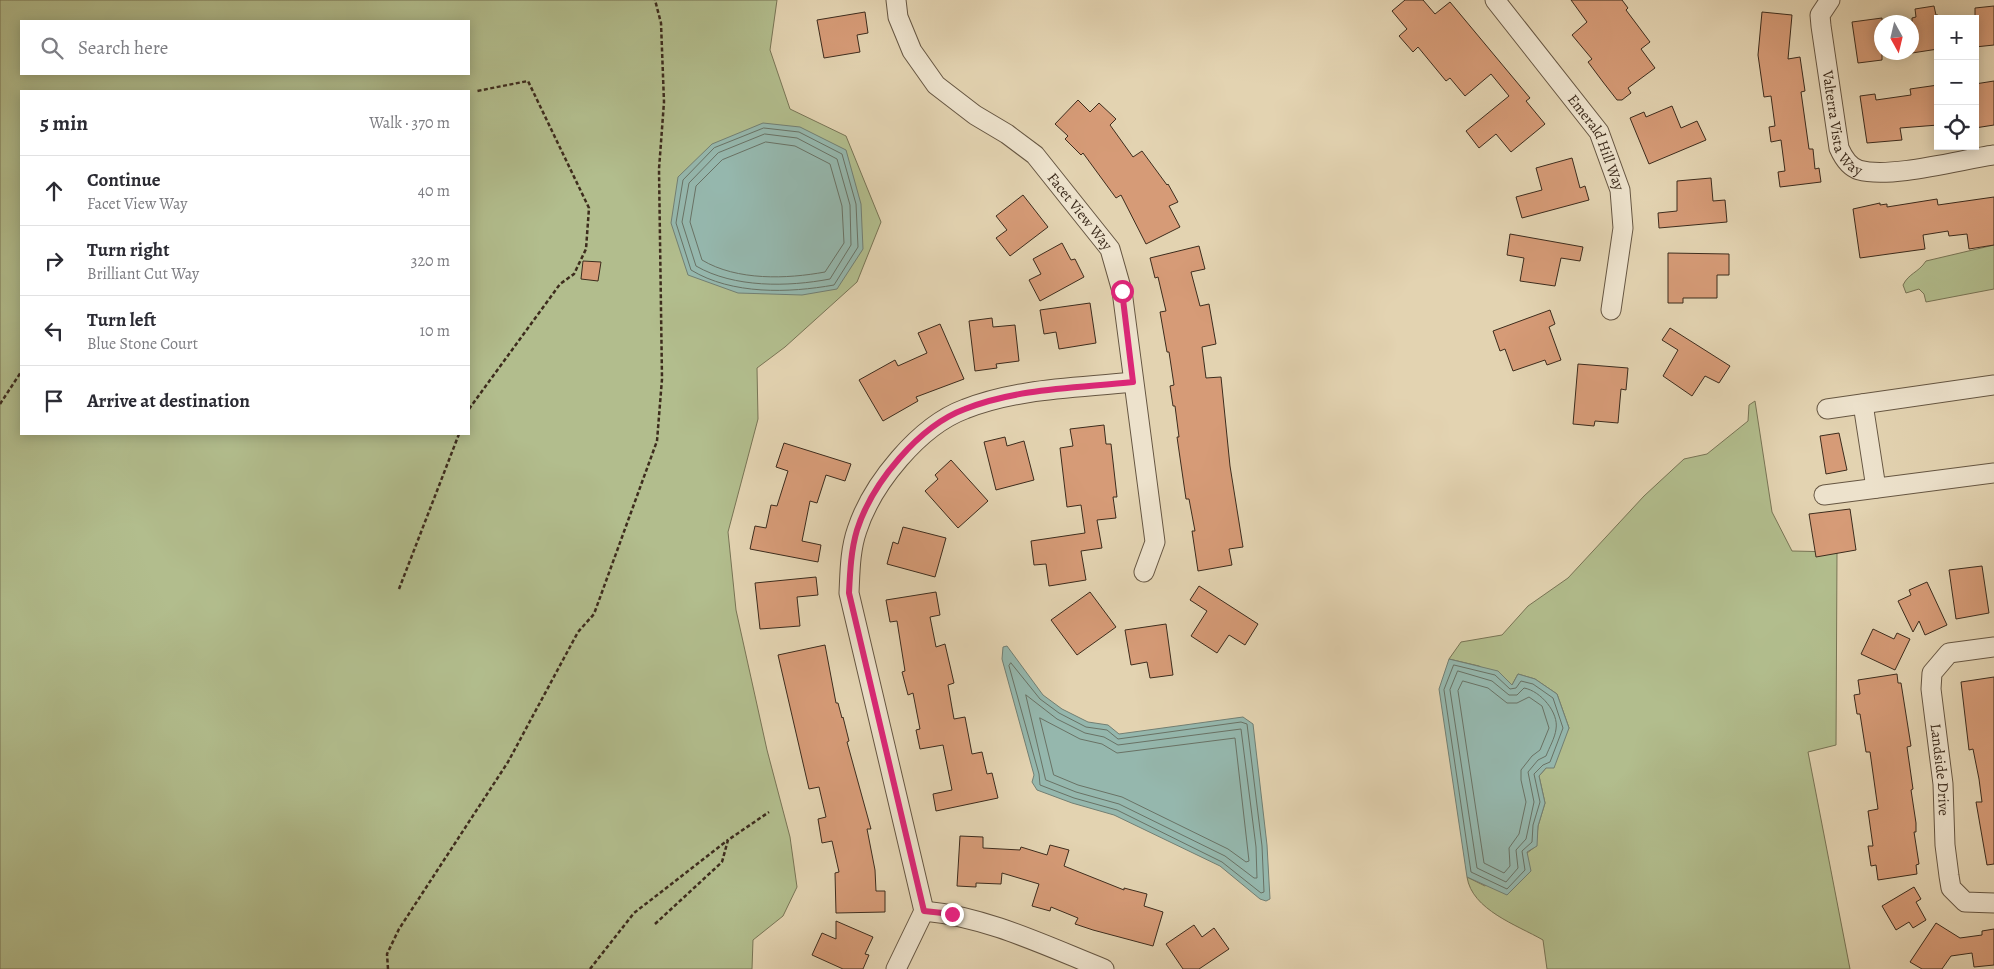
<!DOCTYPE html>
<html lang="en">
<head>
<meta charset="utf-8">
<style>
  :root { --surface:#fff; --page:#f2f2f3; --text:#2b2b33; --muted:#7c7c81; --line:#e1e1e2 }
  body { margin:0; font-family:Alegreya,serif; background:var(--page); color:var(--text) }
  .controls { position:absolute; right:15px; top:15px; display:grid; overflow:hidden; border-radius:0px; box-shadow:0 2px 12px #0003 }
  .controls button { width:45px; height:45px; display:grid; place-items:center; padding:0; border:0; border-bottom:1px solid var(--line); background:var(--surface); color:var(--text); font:25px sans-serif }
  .compass { position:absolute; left:1874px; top:15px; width:45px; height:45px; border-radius:50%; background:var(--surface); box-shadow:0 2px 12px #0003; rotate:172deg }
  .stop { position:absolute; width:15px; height:15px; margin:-11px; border:4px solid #db2777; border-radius:50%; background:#fff }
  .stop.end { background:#db2777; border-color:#fff; box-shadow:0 1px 5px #0008 }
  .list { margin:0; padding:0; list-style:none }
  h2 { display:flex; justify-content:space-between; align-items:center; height:65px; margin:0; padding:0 20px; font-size:21px }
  h2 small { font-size:16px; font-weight:400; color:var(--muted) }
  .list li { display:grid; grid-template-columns:32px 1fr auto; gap:15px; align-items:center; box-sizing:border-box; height:70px; padding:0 20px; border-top:1px solid var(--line) }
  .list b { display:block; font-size:19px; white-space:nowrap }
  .list p { margin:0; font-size:16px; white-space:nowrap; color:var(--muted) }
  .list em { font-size:16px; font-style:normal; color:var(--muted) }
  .icon { flex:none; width:28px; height:28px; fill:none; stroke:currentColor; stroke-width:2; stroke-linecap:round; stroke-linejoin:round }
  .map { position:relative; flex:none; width:1994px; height:969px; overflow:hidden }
  .search { position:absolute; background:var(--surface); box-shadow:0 2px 12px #0003; left:20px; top:20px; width:450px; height:55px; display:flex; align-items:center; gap:12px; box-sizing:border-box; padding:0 18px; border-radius:0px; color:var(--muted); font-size:19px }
  .panel { position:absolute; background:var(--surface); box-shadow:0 2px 12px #0003; left:20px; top:90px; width:450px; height:345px; border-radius:0px }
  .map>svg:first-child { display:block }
  .green { fill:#b2bd8d; stroke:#787455; fill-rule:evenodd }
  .water { fill:#95b7ad; stroke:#727f73 }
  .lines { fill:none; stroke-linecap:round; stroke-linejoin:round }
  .shore { stroke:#697265; stroke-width:1 }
  .building { fill:#d69b77; stroke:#3d2c1d }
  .minor-casing { stroke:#665642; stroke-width:21 }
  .path { stroke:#3d2c1d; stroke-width:2.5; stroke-dasharray:4 2.5; stroke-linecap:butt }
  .minor { stroke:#ede2cc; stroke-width:19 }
  .route { stroke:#db2777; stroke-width:6 }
  .labels { text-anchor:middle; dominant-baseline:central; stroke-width:4; stroke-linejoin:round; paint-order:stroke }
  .street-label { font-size:15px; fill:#3d2c1d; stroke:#ede2cc }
</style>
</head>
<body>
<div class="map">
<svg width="1994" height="969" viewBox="0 0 1994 969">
  <rect width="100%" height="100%" fill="#e3d3b1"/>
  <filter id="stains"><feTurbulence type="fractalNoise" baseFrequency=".004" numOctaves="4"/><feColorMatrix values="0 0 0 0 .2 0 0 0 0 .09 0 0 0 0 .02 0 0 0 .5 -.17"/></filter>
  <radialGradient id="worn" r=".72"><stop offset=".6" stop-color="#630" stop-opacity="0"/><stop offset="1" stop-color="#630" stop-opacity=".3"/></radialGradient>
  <!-- green -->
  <g class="green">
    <path d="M0,0H777L770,50L790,109L846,136L881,222L857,282L785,347L757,368L758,419L728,532L736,610L767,750L790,837L797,887L783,916L753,940L752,969H0ZM21,21H469V74H21ZM21,91H469V434H21Z"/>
    <path d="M1994,245V289L1926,302L1924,294L1919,289L1906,293L1903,285C1909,273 1918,273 1926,261Z"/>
    <path d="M1755,401L1772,512L1792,551L1837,552L1836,745L1808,752L1850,969H1547L1543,940C1517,925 1472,910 1467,877L1485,886L1536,846L1538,826L1545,803L1539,776L1546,768L1569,728L1557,694L1535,679L1518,674L1512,685L1479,666L1449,659L1461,642L1502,635L1528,606L1568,578L1644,496L1684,459L1707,454L1748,421L1749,405Z"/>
  </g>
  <!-- water -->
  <g class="water">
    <polygon points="763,123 800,127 846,150 861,204 863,249 837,289 802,295 738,293 688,275 671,223 678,177 712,144"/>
    <polygon points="1007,646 1043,695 1062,709 1088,722 1108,725 1119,734 1243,717 1253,724 1267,845 1270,899 1266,901 1260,899 1220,866 1114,815 1072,803 1037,790 1032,782 1034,775 1002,659 1003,647"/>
    <polygon points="1449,659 1498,671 1512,685 1518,674 1535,679 1557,694 1569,728 1554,768 1546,768 1539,776 1545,803 1538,826 1537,846 1527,852 1531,871 1507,895 1467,877 1439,689"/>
  </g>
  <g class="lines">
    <!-- shore -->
    <g class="shore">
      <path d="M764,128L799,132L842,154L856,204L858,247L834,285C789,293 732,295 691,270L676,223L683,180L714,148Z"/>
      <path d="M765,134L797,138L837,159L850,205L851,245L830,279C788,287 734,288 696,266L682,222L689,183L718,153Z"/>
      <path d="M766,142L795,146L830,164L842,206L844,243L825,272C787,279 737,281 702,260L690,222L696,186L722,160Z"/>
      <polygon points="1011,663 1040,699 1059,713 1086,727 1107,730 1118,739 1241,722 1247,724 1262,846 1264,892 1261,893 1222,862 1117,810 1074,798 1040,785 1039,774 1009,666"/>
      <polygon points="1454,665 1495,675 1510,689 1516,688 1521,681 1533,684 1553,698 1563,728 1550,762 1543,765 1534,774 1540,802 1533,825 1532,842 1522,851 1525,870 1507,889 1471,872 1444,690"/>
      <path d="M1458,671L1492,681L1509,695H1517L1524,688C1541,691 1559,713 1556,729C1555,738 1549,748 1546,756L1538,760L1528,772L1534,802L1526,839L1516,850L1518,868L1506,882L1477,868L1450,690Z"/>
      <polygon points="1463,681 1488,688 1507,703 1517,703 1529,697 1542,706 1549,728 1540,750 1532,756 1521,770 1521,780 1526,802 1519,834 1509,848 1510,866 1504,873 1484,863 1458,691"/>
      <polygon points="1026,695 1057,719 1085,733 1104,737 1118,745 1241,729 1256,847 1257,878 1254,878 1225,856 1119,804 1076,792 1046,780"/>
      <polygon points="1040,718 1080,739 1102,744 1117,753 1235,738 1249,861 1246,862 1228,849 1122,797 1078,785 1054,775"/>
    </g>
  </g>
  <!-- building -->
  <g class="building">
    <polygon points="1405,0 1423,0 1435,14 1450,2 1530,98 1526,101 1545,124 1511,152 1496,134 1479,148 1466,131 1509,96 1491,74 1465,96 1450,78 1446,81 1418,47 1413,52 1399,36 1407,29 1392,11"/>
    <polygon points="1571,0 1622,0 1628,8 1626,10 1650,42 1641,49 1655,68 1628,88 1631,93 1622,100 1617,100 1603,82 1588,62 1592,59 1572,35 1587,22"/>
    <polygon points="1934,6 1936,15 1938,15 1938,49 1912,53 1912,18 1916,17 1915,9"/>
    <polygon points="1994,6 1994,45 1975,47 1975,8"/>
    <polygon points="865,12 868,33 857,35 860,52 824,58 817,20"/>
    <polygon points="1762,12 1792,15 1788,59 1800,57 1805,91 1801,92 1809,149 1813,149 1815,169 1819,168 1821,182 1780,187 1778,172 1785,171 1781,140 1771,142 1769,127 1775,126 1771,96 1764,97 1758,55"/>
    <polygon points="1882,18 1882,60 1858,63 1852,22"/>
    <polygon points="1994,81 1994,125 1975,128 1975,84"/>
    <polygon points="1938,85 1938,125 1900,128 1902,140 1867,143 1860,96 1875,94 1876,100 1911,95 1910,89"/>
    <polygon points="1078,100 1090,112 1099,103 1116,119 1110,125 1133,157 1142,151 1167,185 1168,184 1178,202 1169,206 1180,227 1146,244 1121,195 1116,198 1083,153 1081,155 1065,139 1068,136 1055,124"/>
    <polygon points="1672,106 1681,128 1697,121 1706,140 1649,164 1630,118 1644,112 1646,117"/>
    <polygon points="1572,158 1580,188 1585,186 1589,200 1522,218 1516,197 1542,190 1536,168"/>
    <polygon points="1711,178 1713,201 1725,200 1727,222 1659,228 1658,213 1677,211 1677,181"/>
    <polygon points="1023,195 1048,227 1010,256 996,238 1007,230 996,216"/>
    <polygon points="1994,197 1994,245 1969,249 1967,234 1949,236 1948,231 1923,235 1925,249 1860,258 1853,209 1880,203 1880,205 1887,204 1887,207 1937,199 1938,205"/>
    <polygon points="1510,234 1583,247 1580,261 1561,258 1555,286 1520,281 1524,258 1507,255"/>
    <polygon points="1062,243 1071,260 1075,259 1084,277 1040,301 1029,280 1041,274 1033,259"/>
    <polygon points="1199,246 1205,269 1191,272 1200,306 1209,304 1216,344 1202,347 1206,378 1221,377 1230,466 1243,547 1229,549 1232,565 1198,571 1192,531 1195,531 1189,499 1186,499 1177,437 1179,437 1175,406 1173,406 1170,386 1174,385 1169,352 1167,352 1160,312 1166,311 1158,277 1155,278 1150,258"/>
    <polygon points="1668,253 1729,254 1729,275 1717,275 1717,298 1683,298 1683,303 1668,303"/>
    <polygon points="583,261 601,262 598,281 581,279"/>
    <polygon points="1090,303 1096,343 1059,349 1056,332 1044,334 1040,310"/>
    <polygon points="1550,310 1555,324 1549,327 1561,360 1547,365 1545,360 1513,371 1505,349 1500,351 1493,331"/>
    <polygon points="992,318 993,327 1015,325 1019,361 996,364 997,368 975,371 969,321"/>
    <polygon points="940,324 964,379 916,397 918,401 883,421 859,380 895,360 898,366 927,353 918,333"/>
    <polygon points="1670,328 1730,366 1719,383 1705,376 1692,396 1663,376 1678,350 1662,340"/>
    <polygon points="1578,364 1628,368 1626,390 1621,389 1618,423 1595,421 1594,426 1573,424"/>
    <polygon points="1104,425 1106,444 1111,444 1117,497 1113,497 1116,518 1097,520 1102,548 1081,551 1086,580 1049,586 1046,564 1034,565 1031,541 1085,533 1081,505 1067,507 1060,448 1073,446 1070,429"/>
    <polygon points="1839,433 1847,470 1826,474 1820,436"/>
    <polygon points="1005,437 1007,446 1024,441 1034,480 996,490 984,442"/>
    <polygon points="784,443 851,464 845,481 826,475 817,503 810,501 802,541 821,545 818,562 750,549 755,526 766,528 771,505 777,506 788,471 776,467"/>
    <polygon points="951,460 988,501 958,528 925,491 938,479 935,475"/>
    <polygon points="1850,509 1856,550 1816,557 1809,514"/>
    <polygon points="903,527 946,538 935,577 887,564 893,542 898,544"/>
    <polygon points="1982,566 1989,613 1956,619 1949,570"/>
    <polygon points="816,577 818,595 797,597 800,626 760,629 755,583"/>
    <polygon points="1927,582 1947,625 1925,635 1919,621 1913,632 1898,601 1911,595 1909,590"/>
    <polygon points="1199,586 1258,624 1245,645 1229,635 1217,653 1191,636 1207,611 1190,600"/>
    <polygon points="936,592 940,615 930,617 936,647 945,644 954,683 948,685 954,719 965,717 972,754 982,752 987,774 992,773 998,798 936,811 933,794 952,790 943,745 920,749 916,730 920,729 913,693 908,695 902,672 905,671 897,621 890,622 886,600"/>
    <polygon points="1090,592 1116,627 1077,655 1051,620"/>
    <polygon points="1166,624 1173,675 1150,678 1147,662 1131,665 1125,630"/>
    <polygon points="1873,629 1894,639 1897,633 1910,639 1895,670 1861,654"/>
    <polygon points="825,645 836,703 838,703 842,718 843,717 849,741 847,742 871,829 867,829 875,870 876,891 885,891 885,912 836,913 835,873 839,872 832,841 822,843 818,819 826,817 819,787 809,789 778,655"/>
    <polygon points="1897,674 1898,683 1901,683 1911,746 1907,747 1913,789 1911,790 1916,823 1916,832 1914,832 1919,864 1916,865 1917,874 1878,880 1876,865 1871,866 1868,846 1873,846 1868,811 1878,809 1870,752 1866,752 1860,714 1857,714 1854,695 1860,694 1858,680"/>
    <polygon points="1994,677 1994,864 1987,865 1976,802 1982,802 1979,779 1973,749 1969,750 1961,682"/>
    <polygon points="960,836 983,837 983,848 1020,850 1021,847 1047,855 1050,845 1069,850 1064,866 1124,890 1124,888 1147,894 1144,906 1163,912 1153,946 1093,930 1075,924 1078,918 1051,907 1050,911 1032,906 1039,884 1002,873 1001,884 976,883 976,887 957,886"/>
    <polygon points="1914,887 1921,899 1916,902 1926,920 1913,928 1909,922 1896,930 1882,906"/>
    <polygon points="836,921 873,937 865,954 869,955 863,969 843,969 812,955 822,933 836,939"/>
    <polygon points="1936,923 1960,938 1982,935 1982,931 1994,929 1994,965 1974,967 1972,953 1951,956 1942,969 1922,969 1910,962"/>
    <polygon points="1194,925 1202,937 1214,928 1229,949 1199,969 1183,969 1166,944"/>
  </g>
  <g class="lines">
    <defs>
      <g id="minor">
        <path id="s1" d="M896,0L898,17L912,51L936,85L975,115L1007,134L1035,155L1110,249L1122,291L1155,542L1144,572"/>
        <path id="s2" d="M1495,0L1599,132L1620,190L1623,228L1611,310"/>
        <path id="s3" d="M1830,0L1820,15L1821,26L1839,148C1843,157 1849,167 1859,170C1890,179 1960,160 1994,155"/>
        <polyline points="1863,404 1876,488"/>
        <polyline points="1827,409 1994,385"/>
        <polyline points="1824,495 1994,473"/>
        <path id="s4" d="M1994,647L1949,653L1932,673L1931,689L1943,784L1945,845L1949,876L1951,888L1965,902L1994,903"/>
        <path d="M924,911C987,917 1046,946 1104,969"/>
        <path d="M896,969L924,911L849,593C850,572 850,550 857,530C872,484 919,426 965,409C1018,388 1078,388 1133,382"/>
      </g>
    </defs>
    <!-- minor casing -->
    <use href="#minor" class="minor-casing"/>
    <!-- path -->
    <g class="path">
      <polyline points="0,404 21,372"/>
      <polyline points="469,409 560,284 574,274 586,249 589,208 528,81 477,91"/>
      <polyline points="399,589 459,434"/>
      <polyline points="655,924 722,862 728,840 769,812"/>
      <polyline points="388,969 387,954 399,929 508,762 578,632 594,614 657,441 662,379 659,169 664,102 661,23 655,0"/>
      <polyline points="590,969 634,913 728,840"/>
    </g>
    <!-- minor -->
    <use href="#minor" class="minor"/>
  </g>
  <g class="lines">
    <!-- route -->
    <path class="route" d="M952,914L924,911L849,593C850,572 851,550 857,530C872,483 919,426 965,409C1018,388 1078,388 1133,382L1122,291"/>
  </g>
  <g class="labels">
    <!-- street labels -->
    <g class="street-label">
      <text stroke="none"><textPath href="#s3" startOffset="130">Valterra Vista Way</textPath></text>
      <text stroke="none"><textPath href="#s2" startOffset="176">Emerald Hill Way</textPath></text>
      <text stroke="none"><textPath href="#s1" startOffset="289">Facet View Way</textPath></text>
      <text stroke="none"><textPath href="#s4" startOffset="169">Landside Drive</textPath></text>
    </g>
  </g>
  <rect width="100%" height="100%" filter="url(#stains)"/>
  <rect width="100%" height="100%" fill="url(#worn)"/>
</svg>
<div class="controls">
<button>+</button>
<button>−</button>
<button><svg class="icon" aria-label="locate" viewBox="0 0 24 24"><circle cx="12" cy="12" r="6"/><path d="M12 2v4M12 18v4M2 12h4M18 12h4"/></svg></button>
</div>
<svg class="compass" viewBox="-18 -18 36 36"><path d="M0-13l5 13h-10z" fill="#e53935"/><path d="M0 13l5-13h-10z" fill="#7c7c81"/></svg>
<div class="stop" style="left:1122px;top:291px"></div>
<div class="stop end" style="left:952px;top:914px"></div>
<div class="search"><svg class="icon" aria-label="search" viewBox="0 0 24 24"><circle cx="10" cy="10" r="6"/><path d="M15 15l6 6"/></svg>Search here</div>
<section class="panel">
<h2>5 min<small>Walk · 370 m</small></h2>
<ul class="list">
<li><svg class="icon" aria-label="ahead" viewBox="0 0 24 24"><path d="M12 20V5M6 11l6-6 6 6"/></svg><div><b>Continue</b><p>Facet View Way</p></div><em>40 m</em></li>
<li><svg class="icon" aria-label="right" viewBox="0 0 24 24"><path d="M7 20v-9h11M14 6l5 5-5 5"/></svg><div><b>Turn right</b><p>Brilliant Cut Way</p></div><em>320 m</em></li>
<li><svg class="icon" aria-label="left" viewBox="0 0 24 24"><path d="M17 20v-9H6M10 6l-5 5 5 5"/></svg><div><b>Turn left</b><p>Blue Stone Court</p></div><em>10 m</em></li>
<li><svg class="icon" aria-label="arrive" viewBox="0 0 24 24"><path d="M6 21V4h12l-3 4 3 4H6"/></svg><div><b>Arrive at destination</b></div></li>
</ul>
</section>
</div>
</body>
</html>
